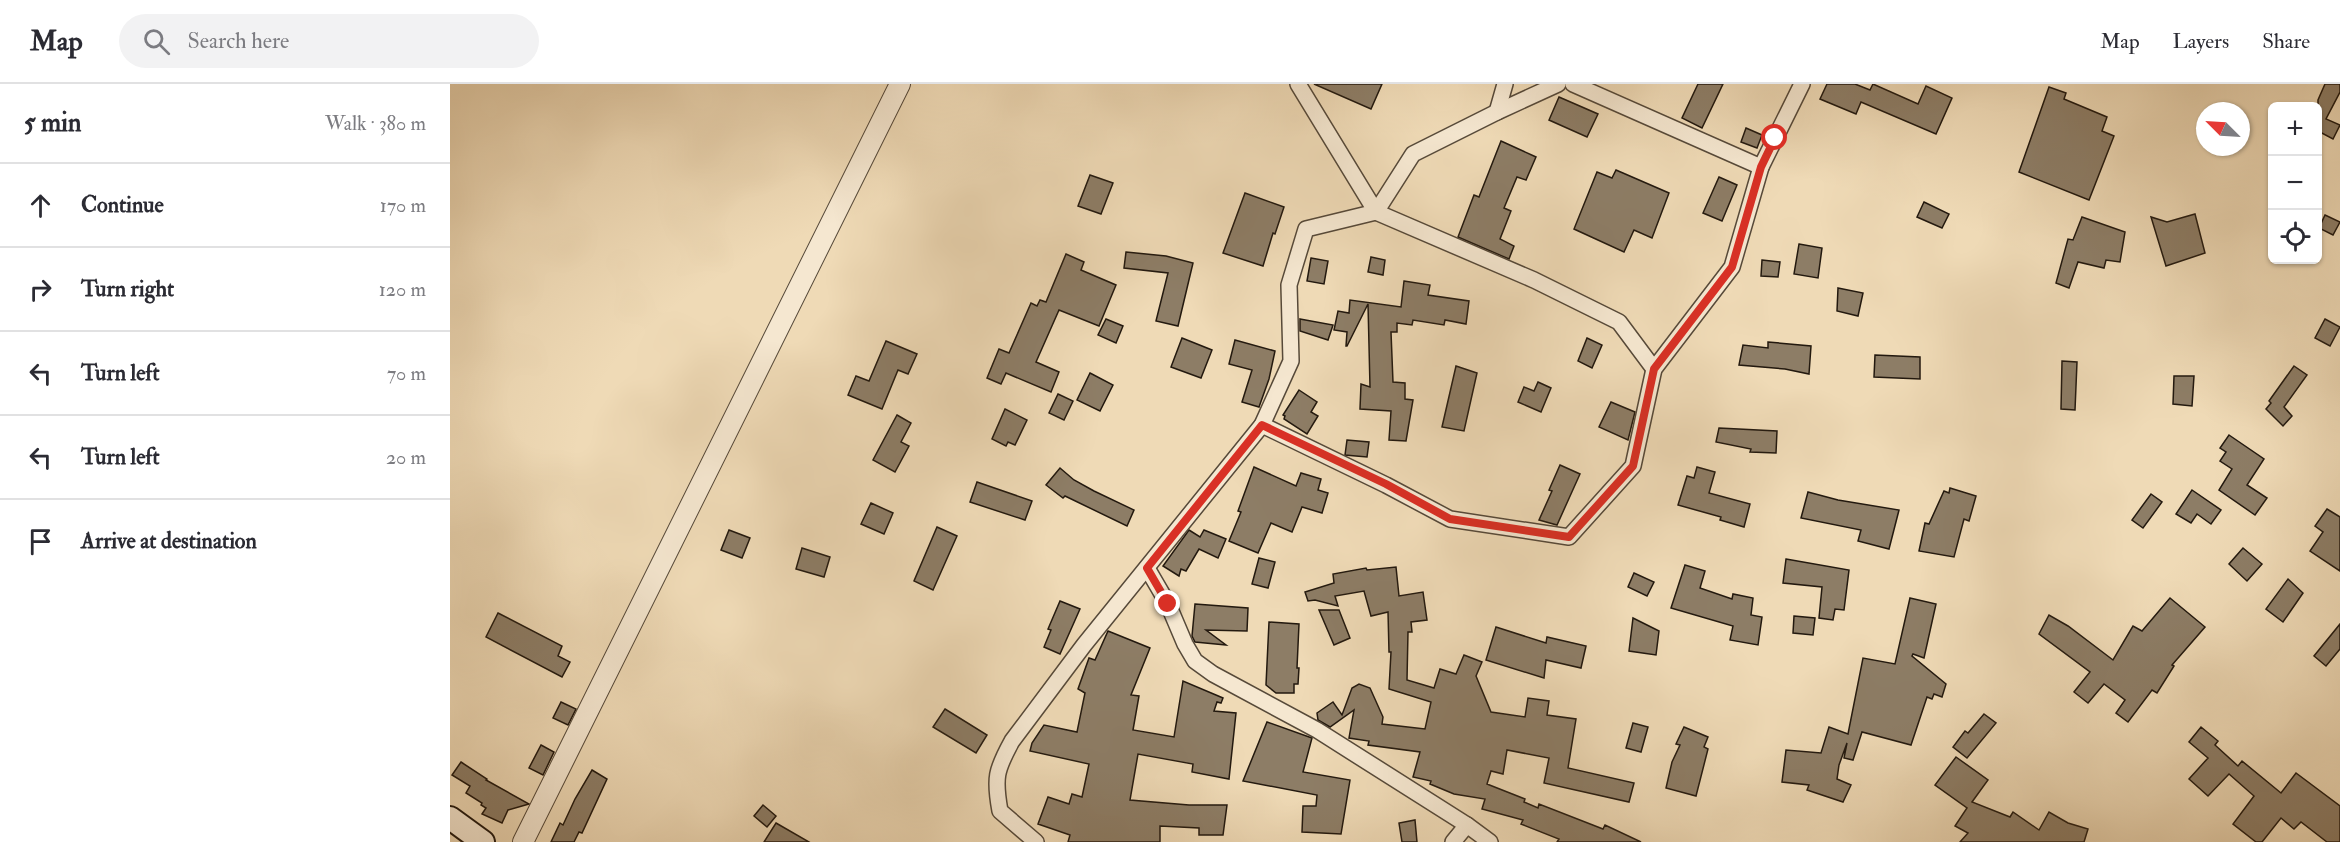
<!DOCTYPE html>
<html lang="en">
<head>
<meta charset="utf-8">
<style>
  :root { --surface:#fff; --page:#f2f2f3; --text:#2b2b33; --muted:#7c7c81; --line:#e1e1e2 }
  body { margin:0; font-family:"IM FELL Double Pica",serif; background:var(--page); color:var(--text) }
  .controls { position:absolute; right:18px; top:18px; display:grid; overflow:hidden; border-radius:9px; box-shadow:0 2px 4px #0004 }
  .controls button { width:54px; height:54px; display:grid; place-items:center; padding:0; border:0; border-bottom:2px solid var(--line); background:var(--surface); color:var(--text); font:30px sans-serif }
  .compass { position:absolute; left:1746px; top:18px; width:54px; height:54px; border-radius:50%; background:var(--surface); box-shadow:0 2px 4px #0004; rotate:294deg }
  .stop { position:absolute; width:18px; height:18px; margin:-14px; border:4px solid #d93025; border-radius:50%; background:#fff }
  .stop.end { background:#d93025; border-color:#fff; box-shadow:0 2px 6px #0008 }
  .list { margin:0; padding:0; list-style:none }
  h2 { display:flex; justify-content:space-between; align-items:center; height:78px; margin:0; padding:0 24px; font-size:26px }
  h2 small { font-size:20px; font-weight:400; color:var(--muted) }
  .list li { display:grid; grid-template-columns:39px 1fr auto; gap:18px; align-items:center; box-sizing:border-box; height:84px; padding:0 24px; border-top:2px solid var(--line) }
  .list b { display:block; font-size:22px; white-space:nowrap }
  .list em { font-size:20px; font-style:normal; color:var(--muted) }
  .icon { flex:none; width:33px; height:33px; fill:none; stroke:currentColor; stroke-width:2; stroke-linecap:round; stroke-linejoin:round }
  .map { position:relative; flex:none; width:1890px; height:758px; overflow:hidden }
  header { display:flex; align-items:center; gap:36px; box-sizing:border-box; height:84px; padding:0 30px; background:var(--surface); border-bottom:2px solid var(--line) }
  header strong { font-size:28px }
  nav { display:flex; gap:33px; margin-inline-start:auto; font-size:21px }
  .search { width:420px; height:54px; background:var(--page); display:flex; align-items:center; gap:15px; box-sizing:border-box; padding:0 21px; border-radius:33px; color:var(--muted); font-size:22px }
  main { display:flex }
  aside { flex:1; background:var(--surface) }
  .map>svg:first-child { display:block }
  .building { fill:#8d7d66; stroke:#23190f; stroke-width:1.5 }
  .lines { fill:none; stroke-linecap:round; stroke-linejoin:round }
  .minor-casing { stroke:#564939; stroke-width:18 }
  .tertiary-casing { stroke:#564939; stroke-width:22 }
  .secondary-casing { stroke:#23190f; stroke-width:26 }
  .minor { stroke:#f5e7d0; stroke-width:15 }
  .tertiary { stroke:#f5e7d0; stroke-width:20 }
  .secondary { stroke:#f5e7d0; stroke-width:22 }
  .route { stroke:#d93025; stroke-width:8 }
</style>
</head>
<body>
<header>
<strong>Map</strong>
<div class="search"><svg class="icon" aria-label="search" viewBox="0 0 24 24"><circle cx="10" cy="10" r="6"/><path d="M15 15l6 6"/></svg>Search here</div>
<nav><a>Map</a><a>Layers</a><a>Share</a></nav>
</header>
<main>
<aside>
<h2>5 min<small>Walk · 380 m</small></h2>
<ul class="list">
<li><svg class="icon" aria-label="ahead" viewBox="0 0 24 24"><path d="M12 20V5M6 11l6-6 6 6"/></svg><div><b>Continue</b></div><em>170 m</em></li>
<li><svg class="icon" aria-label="right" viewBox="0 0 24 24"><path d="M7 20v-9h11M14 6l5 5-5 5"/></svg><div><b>Turn right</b></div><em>120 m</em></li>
<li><svg class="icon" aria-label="left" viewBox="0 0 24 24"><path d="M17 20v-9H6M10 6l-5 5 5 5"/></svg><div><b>Turn left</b></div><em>70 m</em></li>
<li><svg class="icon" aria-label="left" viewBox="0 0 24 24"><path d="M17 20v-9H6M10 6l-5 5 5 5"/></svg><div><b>Turn left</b></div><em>20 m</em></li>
<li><svg class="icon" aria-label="arrive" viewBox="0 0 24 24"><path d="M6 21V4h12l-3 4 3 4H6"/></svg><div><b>Arrive at destination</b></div></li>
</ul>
</aside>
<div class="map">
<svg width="1890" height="758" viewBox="0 0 1890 758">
  <rect width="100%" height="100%" fill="#efdab6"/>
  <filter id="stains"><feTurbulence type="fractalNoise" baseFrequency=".00333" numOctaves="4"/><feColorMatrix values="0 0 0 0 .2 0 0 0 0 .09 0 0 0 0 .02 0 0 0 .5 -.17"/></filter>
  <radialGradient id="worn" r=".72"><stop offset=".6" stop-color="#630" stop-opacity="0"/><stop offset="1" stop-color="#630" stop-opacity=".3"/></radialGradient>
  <!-- building -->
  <g class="building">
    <polygon points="864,0 932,0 921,25"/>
    <polygon points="1248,0 1273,0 1252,44 1232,34"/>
    <polygon points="1377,0 1405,0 1420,6 1423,0 1468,20 1476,2 1502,14 1486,50 1411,18 1406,30 1370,15"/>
    <polygon points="1875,0 1890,0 1890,8 1876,35 1890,41 1883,55 1870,48 1868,52 1868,16"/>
    <polygon points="1599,3 1616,9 1614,15 1657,33 1652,47 1664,52 1639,116 1569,88"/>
    <polygon points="1109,13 1148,30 1137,53 1099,36"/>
    <polygon points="1296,44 1312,51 1307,64 1291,58"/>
    <polygon points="1051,57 1086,73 1076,96 1067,93 1054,124 1061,127 1050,155 1064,162 1059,175 1008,153 1024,111 1029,113"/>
    <polygon points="1166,86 1219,109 1202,154 1184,146 1174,168 1124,145 1147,88 1162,94"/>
    <polygon points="640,91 663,99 651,130 628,122"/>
    <polygon points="1269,93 1287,101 1272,137 1253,129"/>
    <polygon points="795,109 834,123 825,150 823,149 813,182 773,169"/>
    <polygon points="1474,118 1499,130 1492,144 1467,133"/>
    <polygon points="1745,130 1755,169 1716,182 1701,133 1717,138"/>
    <polygon points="1875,131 1890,138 1883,151 1869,144"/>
    <polygon points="1632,133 1675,148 1670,178 1656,176 1654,184 1628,178 1619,204 1606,199 1618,155 1623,156"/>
    <polygon points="1349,160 1372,164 1368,194 1344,190"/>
    <polygon points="676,168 716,172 743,179 728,242 706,237 718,189 674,184"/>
    <polygon points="616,170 634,178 631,186 666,201 649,242 609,226 586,278 609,288 601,308 556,289 551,300 537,294 549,265 559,269 581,219 587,222 590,216 596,218"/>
    <polygon points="921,173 935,176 933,191 918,188"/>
    <polygon points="861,174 878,177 874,200 857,197"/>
    <polygon points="1312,176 1330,178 1328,193 1311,192"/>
    <polygon points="954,197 980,201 978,211 1019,217 1016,240 995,236 994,241 963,236 962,241 947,239 947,248 941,248 943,298 955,299 955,315 963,316 956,357 939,356 941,327 910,325 911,300 920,303 918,220 897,262 896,262 897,248 884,246 888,227 899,229 900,216 951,223"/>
    <polygon points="1388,204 1413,209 1408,232 1387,227"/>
    <polygon points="656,235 673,242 666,259 648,251"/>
    <polygon points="850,235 883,241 878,256 850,247"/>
    <polygon points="1875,235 1890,243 1880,262 1865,254"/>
    <polygon points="732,254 762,266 751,294 721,283"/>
    <polygon points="1137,254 1152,261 1142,284 1128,277"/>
    <polygon points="785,256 825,267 819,295 809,323 792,318 802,286 779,280"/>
    <polygon points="436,257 467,270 458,290 448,286 432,325 398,311 406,292 419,297"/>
    <polygon points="1318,258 1361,262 1359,290 1335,285 1289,281 1293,261 1318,264"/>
    <polygon points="1425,271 1470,273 1470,295 1424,293"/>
    <polygon points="1612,277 1627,278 1625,326 1611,325"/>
    <polygon points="1006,282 1027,289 1014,347 992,343"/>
    <polygon points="1844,282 1857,291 1834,323 1842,332 1833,342 1816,325 1821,319 1819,317"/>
    <polygon points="640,289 663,301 650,327 627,316"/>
    <polygon points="1724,292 1744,292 1742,322 1723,320"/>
    <polygon points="1088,298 1101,304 1091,328 1068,318 1074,303 1084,307"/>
    <polygon points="849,306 867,318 861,328 868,332 857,350 834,335 835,332 833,331"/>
    <polygon points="608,310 623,317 614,336 599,329"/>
    <polygon points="1161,318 1185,328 1178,356 1149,343"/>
    <polygon points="555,325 577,336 565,361 558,358 556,362 542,355"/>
    <polygon points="447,331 461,339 451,358 459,362 445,388 423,376"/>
    <polygon points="1269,344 1327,347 1326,369 1300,368 1301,365 1266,358"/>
    <polygon points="1779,351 1814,375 1797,401 1817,414 1805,431 1769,406 1782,385 1770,377 1776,368 1770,364"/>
    <polygon points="897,356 919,358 917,373 895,371"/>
    <polygon points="1110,381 1130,390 1107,441 1089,436 1102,407 1099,406"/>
    <polygon points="804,383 846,402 851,389 871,395 868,406 878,409 872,429 852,423 842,448 821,439 808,469 779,457 791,428 788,427"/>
    <polygon points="1247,383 1265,388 1259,409 1300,420 1294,443 1270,436 1271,433 1228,421 1237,392 1244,394"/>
    <polygon points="610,384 624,396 644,407 684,426 677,442 615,412 613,414 596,401"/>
    <polygon points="527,398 582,417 575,436 520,418"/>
    <polygon points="1500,404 1526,412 1519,437 1514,435 1504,473 1469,467 1475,439 1479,440 1494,407 1499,409"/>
    <polygon points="1742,406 1771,426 1761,440 1747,430 1741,439 1726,430"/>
    <polygon points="1358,408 1388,416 1449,426 1439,465 1408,457 1411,446 1351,434"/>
    <polygon points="1701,410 1712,418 1693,444 1682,436"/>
    <polygon points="421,419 443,429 434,450 411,440"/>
    <polygon points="1877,425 1890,433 1890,487 1860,467 1873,448 1865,442"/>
    <polygon points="487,443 507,452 483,506 464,497"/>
    <polygon points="279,446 300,454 292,474 271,466"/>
    <polygon points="739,446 750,453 754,446 776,455 768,474 749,465 736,487 731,485 729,492 713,482"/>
    <polygon points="352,464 380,473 374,493 346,485"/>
    <polygon points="1793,464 1812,480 1797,497 1779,480"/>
    <polygon points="809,474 825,478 818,504 802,500"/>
    <polygon points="1336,475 1399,486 1394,526 1385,525 1383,536 1369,534 1372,503 1333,499"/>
    <polygon points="1235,481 1255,487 1250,504 1282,515 1283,510 1303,514 1301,531 1312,533 1308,561 1280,556 1283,542 1221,524"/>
    <polygon points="946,483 949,512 973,508 977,536 961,538 962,548 958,548 957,596 984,604 990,585 1006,590 1014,571 1032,578 1026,592 1041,628 1075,633 1078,614 1099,617 1097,631 1126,635 1118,684 1184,699 1179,718 1094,699 1099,674 1057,666 1053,690 1041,687 1037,700 1075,715 1074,718 1088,724 1089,720 1153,745 1155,741 1191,758 1107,758 1109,755 1071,740 1073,736 1032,725 1035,715 1004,710 980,700 981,697 963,693 970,668 918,661 919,657 899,654 904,626 880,643 868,636 867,629 883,618 892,631 902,604 909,600 920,604 933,633 932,640 975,645 981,618 939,605 941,568 939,568 938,528 921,532 914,507 885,512 888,522 865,516 858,517 855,508 884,499 883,490 916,484 917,486"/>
    <polygon points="1184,489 1204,498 1197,512 1178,503"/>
    <polygon points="1838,495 1853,509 1833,538 1816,525"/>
    <polygon points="1460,514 1486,520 1474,574 1463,570 1462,572 1496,600 1492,613 1484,610 1482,615 1477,613 1461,661 1412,648 1403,676 1394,674 1397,659 1389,681 1387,695 1401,701 1393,718 1357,706 1359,701 1332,698 1336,666 1371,669 1379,643 1398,650 1413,574 1445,580"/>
    <polygon points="1720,514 1755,543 1722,581 1724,582 1707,609 1702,606 1678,638 1666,629 1675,616 1654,600 1638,619 1624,608 1640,588 1589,550 1599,531 1618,542 1663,576 1683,542 1692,547"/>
    <polygon points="610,517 630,525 610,570 594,563 601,546 598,545"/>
    <polygon points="745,520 798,524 797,547 756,546 776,561 745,558 742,552"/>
    <polygon points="869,526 889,526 900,554 884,561"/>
    <polygon points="48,529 112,562 108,572 120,578 112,593 36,553"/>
    <polygon points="1344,532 1365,534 1363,551 1343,549"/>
    <polygon points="1183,534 1209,547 1206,571 1179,567"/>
    <polygon points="819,538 849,540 847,584 849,584 848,600 844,600 844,609 826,609 816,601"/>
    <polygon points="1890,540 1890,565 1876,582 1864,572"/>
    <polygon points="1046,543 1096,559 1097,553 1136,562 1131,584 1096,576 1094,594 1036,576"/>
    <polygon points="658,547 700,564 681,611 689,612 683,646 724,653 733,597 773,614 771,619 767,618 764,627 786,629 779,695 742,688 743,680 688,670 680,716 739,721 777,721 773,751 749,751 749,744 710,742 710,758 618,758 620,751 588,740 598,713 619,720 622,710 632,713 639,680 580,667 582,659 594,641 627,648 635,609 628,605 639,574 645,576"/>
    <polygon points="111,618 126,625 118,641 103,634"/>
    <polygon points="495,625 537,651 526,669 483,643"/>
    <polygon points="1534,630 1546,639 1517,674 1503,663 1515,647 1518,649"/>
    <polygon points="817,638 862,654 853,688 900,696 891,750 852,748 853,722 866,722 867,711 793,697"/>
    <polygon points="1183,639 1198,643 1191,668 1176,664"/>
    <polygon points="1234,643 1258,653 1254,663 1258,665 1246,712 1216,704 1222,678 1230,661 1226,660"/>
    <polygon points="1751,643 1768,657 1765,661 1788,682 1792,677 1831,709 1846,689 1890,722 1890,758 1877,758 1851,738 1844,745 1831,734 1812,758 1806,758 1783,740 1804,712 1779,690 1758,712 1739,695 1758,674 1739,658"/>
    <polygon points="91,661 104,668 93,691 79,684"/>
    <polygon points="1506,673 1538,696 1522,718 1560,733 1563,728 1589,746 1599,728 1618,739 1638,745 1634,758 1510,758 1518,749 1505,742 1517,724 1485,701"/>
    <polygon points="11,678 37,695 36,696 79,720 58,726 52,739 32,730 36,724 31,721 32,719 16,709 20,702 2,691"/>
    <polygon points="142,686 157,695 132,749 129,748 124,758 101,758 110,739 113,741 125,715"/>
    <polygon points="313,721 326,732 317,743 304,732"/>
    <polygon points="965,736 967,758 952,758 949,739"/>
    <polygon points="326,739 359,758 314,758"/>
  </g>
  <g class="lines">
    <defs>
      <g id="minor">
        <polyline points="848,0 926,128 1084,196 1169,238 1204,285"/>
        <polyline points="1123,0 1311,83"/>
        <polyline points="1047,28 1055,0"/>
        <polyline points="812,341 936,401 1000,435 1119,453 1183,382 1204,285 1282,183 1311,83 1352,0"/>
        <polyline points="697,484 718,520 735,560 745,577 763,590 867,646 1017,741 1040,758"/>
        <path d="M586,758L550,727C544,694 546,686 562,657L634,561L812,341L841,277L839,201L856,145L926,128L963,70L1047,28L1108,0"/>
        <polyline points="1003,758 1017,741"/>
      </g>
      <polyline id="tertiary" points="73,758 450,0"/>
      <polyline id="secondary" points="0,734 33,758"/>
    </defs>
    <!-- minor casing -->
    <use href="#minor" class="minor-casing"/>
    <!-- tertiary casing -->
    <use href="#tertiary" class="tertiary-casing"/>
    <!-- secondary casing -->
    <use href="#secondary" class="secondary-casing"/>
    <!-- minor -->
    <use href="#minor" class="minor"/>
    <!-- tertiary -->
    <use href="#tertiary" class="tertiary"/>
    <!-- secondary -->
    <use href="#secondary" class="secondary"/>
  </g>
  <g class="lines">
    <!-- route -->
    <polyline class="route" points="718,520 697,484 812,341 936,400 1000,435 1119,453 1183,382 1204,285 1282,183 1311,83 1325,54"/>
  </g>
  <rect width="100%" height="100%" filter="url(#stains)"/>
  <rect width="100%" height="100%" fill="url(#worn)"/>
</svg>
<div class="controls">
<button>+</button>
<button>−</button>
<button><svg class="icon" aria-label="locate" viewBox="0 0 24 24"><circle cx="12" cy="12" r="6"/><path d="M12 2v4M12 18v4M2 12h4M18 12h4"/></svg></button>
</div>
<svg class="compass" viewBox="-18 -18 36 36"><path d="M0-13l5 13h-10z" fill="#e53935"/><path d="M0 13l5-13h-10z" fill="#7c7c81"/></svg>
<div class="stop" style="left:1325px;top:54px"></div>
<div class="stop end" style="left:718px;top:520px"></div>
</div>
</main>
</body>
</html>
